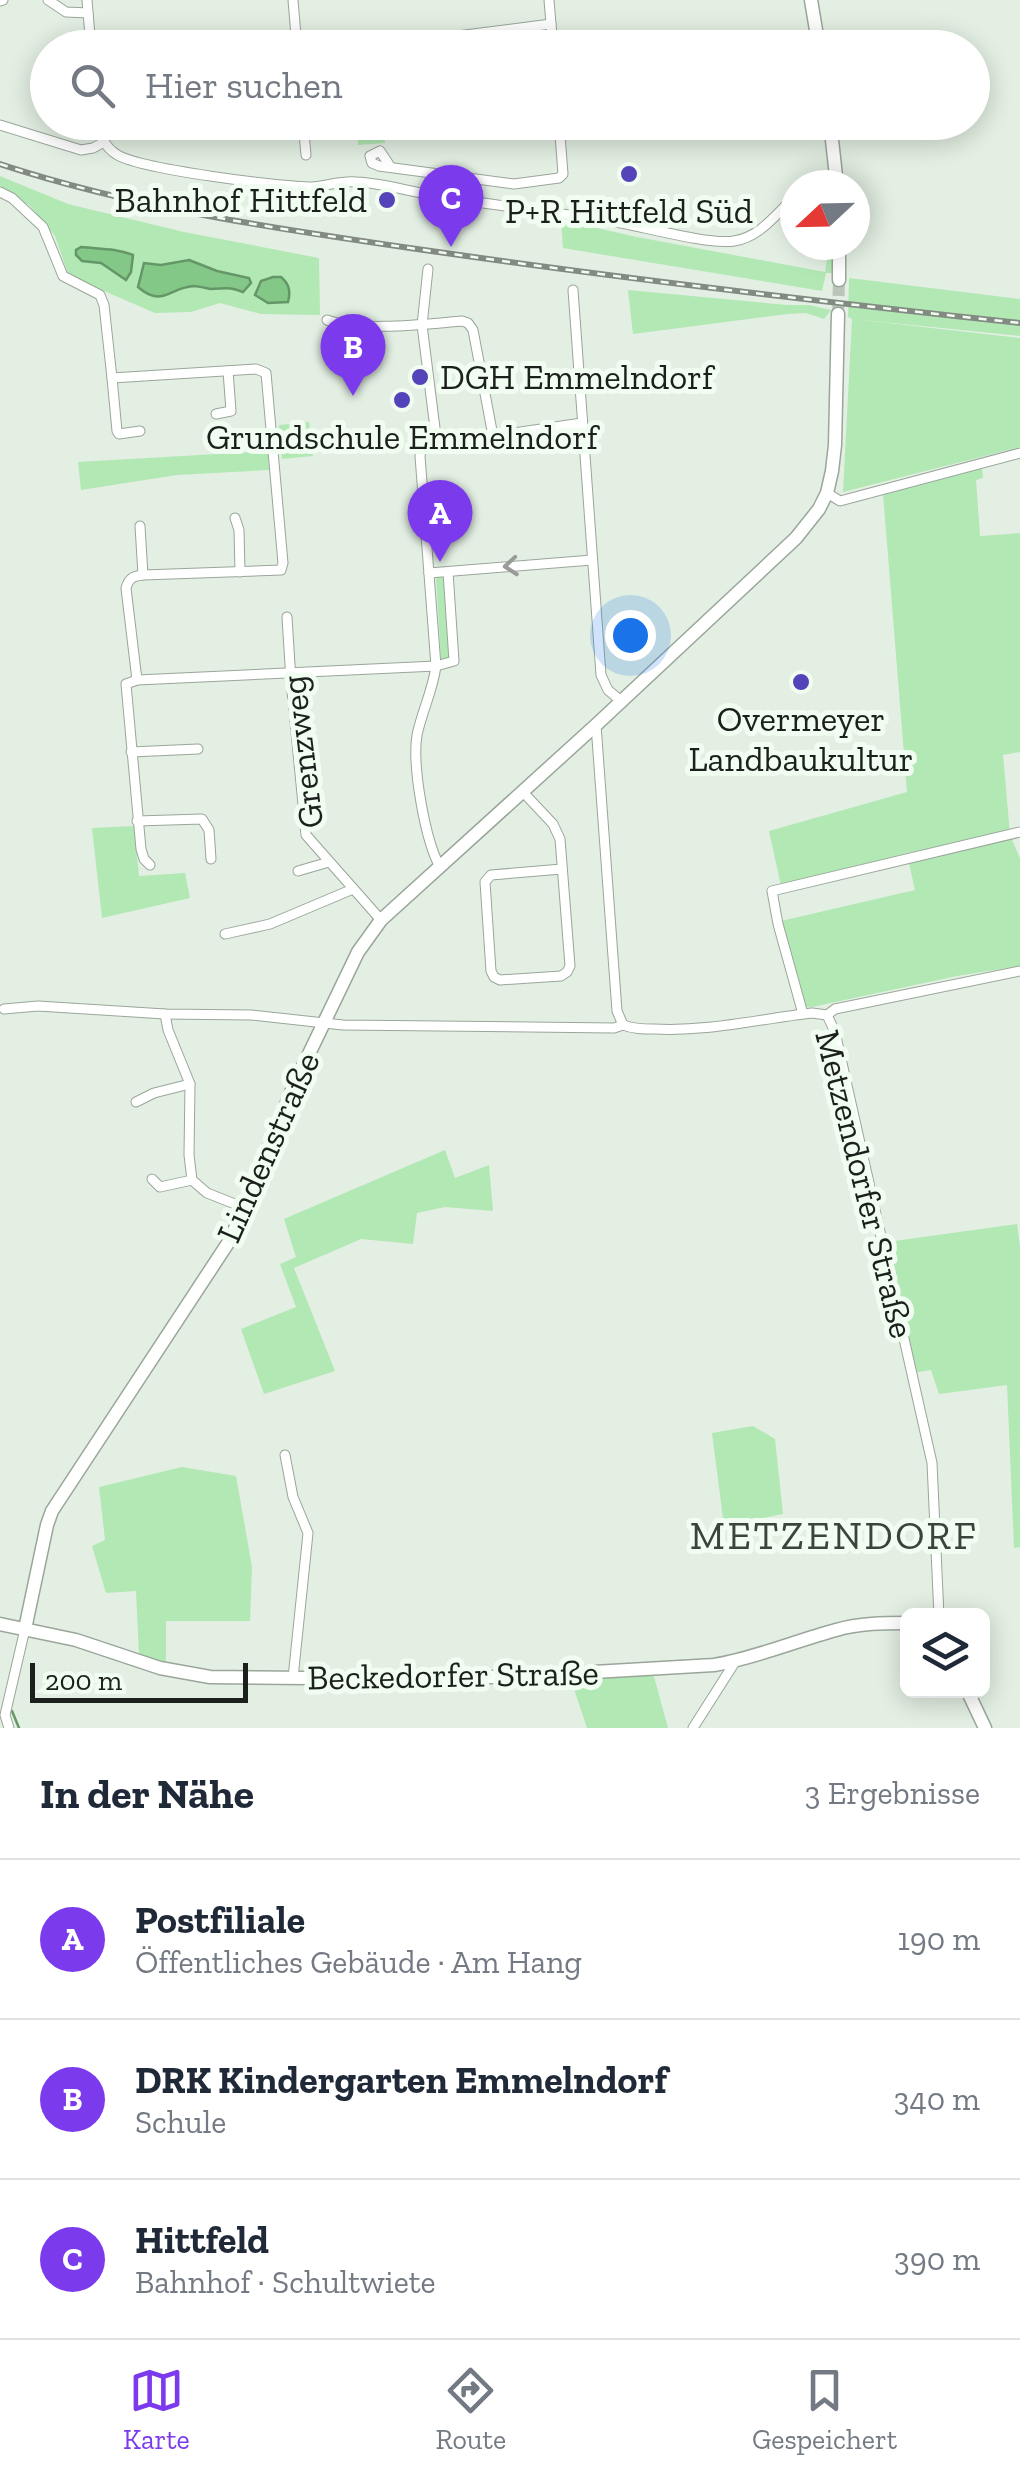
<!DOCTYPE html>
<html lang="de">
<head>
<meta charset="utf-8">
<style>
  :root { --surface:#fff; --page:#f6f6f7; --text:#1f2937; --muted:#747a83; --line:#e0e1e3; --accent:#7c3aed }
  body { margin:0; font-family:"Zilla Slab",serif; background:var(--page); color:var(--text) }
  .controls { position:absolute; right:30px; bottom:30px; display:grid; overflow:hidden; border-radius:15px; box-shadow:0 5px 25px #0003 }
  .controls button { width:90px; height:90px; display:grid; place-items:center; padding:0; border:0; border-bottom:2px solid var(--line); background:var(--surface); color:var(--text); font:50px sans-serif }
  .compass { position:absolute; left:780px; top:170px; width:90px; height:90px; border-radius:50%; background:var(--surface); box-shadow:0 5px 25px #0003; rotate:248deg }
  .scale { position:absolute; left:30px; bottom:25px; width:218px; box-sizing:border-box; padding-left:10px; border:5px solid #1c201c; border-top:0; font-size:28px; line-height:35px; white-space:nowrap; color:#1c201c; -webkit-text-stroke:8px #f0fdf0; paint-order:stroke }
  .you { position:absolute; left:630px; top:635px; width:35px; height:35px; margin:-25px; border:8px solid #fff; border-radius:50%; background:#1a73e8; box-shadow:0 0 0 15px #1a73e833 }
  .badge { display:grid; place-items:center; width:65px; height:65px; border-radius:50%; background:var(--accent); color:#fff; font-size:32px; font-weight:700 }
  .pin { position:absolute; translate:-50% -82px; filter:drop-shadow(0 2px 5px #0008) }
  .pin::after { content:''; position:absolute; top:52px; width:35px; height:30px; background:inherit; clip-path:polygon(0 0,100% 0,50% 100%) }
  .list { margin:0; padding:0; list-style:none }
  h2 { display:flex; justify-content:space-between; align-items:center; height:130px; margin:0; padding:0 40px; font-size:42px }
  h2 small { font-size:32px; font-weight:400; color:var(--muted) }
  .list li { display:grid; grid-template-columns:65px 1fr auto; gap:30px; align-items:center; box-sizing:border-box; height:160px; padding:0 40px; border-top:2px solid var(--line) }
  .list b { display:block; font-size:38px; white-space:nowrap }
  .list p { margin:0; font-size:32px; white-space:nowrap; color:var(--muted) }
  .list em { font-size:32px; font-style:normal; color:var(--muted) }
  .icon { flex:none; width:55px; height:55px; fill:none; stroke:currentColor; stroke-width:2; stroke-linecap:round; stroke-linejoin:round }
  .map { position:relative; flex:none; width:1020px; height:1728px; overflow:hidden }
  .search { position:absolute; background:var(--surface); box-shadow:0 5px 25px #0003; left:30px; right:30px; top:30px; height:110px; display:flex; align-items:center; gap:25px; box-sizing:border-box; padding:0 35px; border-radius:55px; color:var(--muted); font-size:38px }
  .sheet { height:610px; background:var(--surface) }
  nav { display:flex; justify-content:space-around; align-items:center; box-sizing:border-box; height:140px; border-top:2px solid var(--line); background:var(--surface); font-size:28px; color:var(--muted) }
  nav a { display:grid; justify-items:center; gap:5px }
  nav .on { color:var(--accent) }
  .map>svg:first-child { display:block }
  .green { fill:#b2e8b4 }
  .water { fill:#84c888; stroke:#659668; stroke-width:2.5 }
  .lines { fill:none; stroke-linecap:round; stroke-linejoin:round }
  .stream { stroke:#659668; stroke-width:2.5 }
  .secondary-tunnel { stroke:#bbc6bb; stroke-width:12; stroke-dasharray:12 6; stroke-linecap:butt }
  .street-casing { stroke:#9aa69a; stroke-width:11 }
  .secondary-casing { stroke:#9aa69a; stroke-width:15 }
  .street { stroke:#fff; stroke-width:9 }
  .secondary { stroke:#fff; stroke-width:12 }
  .rail-casing { stroke:#828a82; stroke-width:6 }
  .rail { stroke:#f0fdf0; stroke-width:2.5; stroke-dasharray:8; stroke-linecap:butt }
  .oneway { stroke:#999b99 }
  .poi-dot { fill:#5543ba; stroke:#f0fdf0; stroke-width:4 }
  .labels { text-anchor:middle; dominant-baseline:central; stroke-width:10; stroke-linejoin:round; paint-order:stroke }
  .poi-label { font-size:35px; fill:#1c201c; stroke:#f0fdf0 }
  .street-label { font-size:35px; fill:#1c201c; stroke:#f0fdf0 }
  .quarter-label { font-size:40px; letter-spacing:2.5px; fill:#3a443a; stroke:#f0fdf0 }
</style>
</head>
<body>
<div class="map">
<svg width="1020" height="1728" viewBox="0 0 1020 1728">
  <rect width="100%" height="100%" fill="#e3efe3"/>
  <!-- green -->
  <g class="green">
    <polygon points="383,123 385,143 358,145 357,125"/>
    <polygon points="0,176 68,204 184,232 319,258 320,315 261,314 220,303 191,312 155,313 72,277 67,271 55,236 30,206 0,186"/>
    <polygon points="561,220 637,237 825,272 829,245 832,245 832,273 826,273 822,291 563,248"/>
    <polygon points="849,278 1020,299 1020,336 853,319 1020,338 1020,447 843,492 852,319 848,317"/>
    <polygon points="628,290 787,305 809,305 831,310 824,319 806,313 788,314 633,334"/>
    <polygon points="309,422 313,456 282,459 279,425"/>
    <polygon points="268,451 269,470 177,475 81,490 78,462"/>
    <polygon points="982,467 983,478 976,480 980,536 1020,533 1020,752 1003,755 1010,834 912,852 781,886 769,831 907,792 883,493"/>
    <polygon points="444,576 449,658 441,659 436,577"/>
    <polygon points="134,826 139,876 185,873 190,898 102,918 92,828"/>
    <polygon points="1011,837 1020,859 1020,966 957,976 812,1007 807,1007 802,1002 781,921 915,890 908,859"/>
    <polygon points="445,1150 455,1178 489,1165 493,1211 445,1207 417,1213 413,1244 361,1239 294,1268 335,1371 264,1394 241,1329 296,1307 280,1264 296,1257 284,1219"/>
    <polygon points="1017,1224 1020,1247 1020,1547 1014,1548 1007,1385 939,1394 931,1370 913,1373 887,1242"/>
    <polygon points="753,1426 775,1439 783,1514 724,1526 712,1433"/>
    <polygon points="182,1467 236,1476 252,1567 250,1621 166,1621 166,1662 139,1655 136,1591 106,1593 92,1546 105,1540 99,1487"/>
    <polygon points="653,1673 668,1728 587,1728 571,1680"/>
  </g>
  <!-- water -->
  <g class="water">
    <path d="M81,247C99,249 115,248 133,255L131,272L126,280L101,263L82,261L76,255V250Z"/>
    <path d="M189,260L217,271L249,278L251,283L243,292C229,286 225,289 210,289C205,288 199,286 193,286C169,288 162,308 138,287L144,263L161,265Z"/>
    <path d="M273,277H281C289,284 291,291 288,302L268,303L255,295L261,281Z"/>
  </g>
  <g class="lines">
    <!-- stream -->
    <polyline class="stream" points="12,1711 19,1728"/>
    <!-- secondary-tunnel -->
    <polyline class="secondary-tunnel" points="838,314 839,280"/>
    <defs>
      <g id="street">
        <polyline points="48,0 66,12 88,13"/>
        <polyline points="87,0 91,48"/>
        <polyline points="293,0 297,48"/>
        <polyline points="549,0 553,48"/>
        <polyline points="0,1 3,0"/>
        <polyline points="431,46 449,37 551,24"/>
        <path d="M98,122C100,136 105,147 116,154C137,169 282,187 312,187C327,186 342,180 357,182C382,183 407,191 432,195C495,206 559,212 621,223C648,228 710,245 734,241C761,237 776,213 795,197"/>
        <polyline points="303,122 306,155"/>
        <polyline points="0,125 81,150 93,148 104,142"/>
        <polyline points="390,166 380,151 370,156 372,163 379,166 514,184 559,178 563,174 559,122"/>
        <path d="M0,192L12,198L43,227L63,276L100,295L104,305L112,378L256,369L266,373L283,563L281,570L143,575C133,576 129,578 126,588L137,680"/>
        <polyline points="428,269 422,325 437,444"/>
        <polyline points="573,290 601,675 608,690 621,701"/>
        <path d="M327,320C359,332 426,324 462,321L468,323L473,330L493,436"/>
        <polyline points="112,378 117,431 119,434 140,431"/>
        <polyline points="216,414 231,411 228,371"/>
        <polyline points="827,493 840,501 1020,453"/>
        <polyline points="235,518 239,530 240,572"/>
        <polyline points="140,526 143,575"/>
        <polyline points="429,573 592,560"/>
        <polyline points="287,617 291,681 306,835 381,920"/>
        <polyline points="596,725 617,1011 623,1025"/>
        <polyline points="131,752 198,749"/>
        <polyline points="522,791 553,824 560,839 570,966 567,972 561,976 500,980 494,977 491,971 485,882 491,875 562,869"/>
        <polyline points="137,821 202,819 209,830 211,859"/>
        <polyline points="150,865 144,859 141,849 126,684 137,680 436,666 454,661 448,572"/>
        <path d="M440,867C425,840 412,766 417,735C422,711 433,690 436,666L420,456L421,450L426,446L582,423"/>
        <polyline points="298,871 329,862"/>
        <polyline points="225,934 270,924 353,889"/>
        <path d="M4,1009L38,1006L165,1014L251,1015L343,1025L614,1028L623,1025C633,1029 643,1029 654,1029C708,1032 759,1019 812,1013L827,1015"/>
        <polyline points="165,1014 168,1030 190,1084 189,1155 192,1180 207,1193 245,1208"/>
        <polyline points="803,1014 778,924 772,891 1020,832"/>
        <polyline points="827,1015 835,1032 932,1463 939,1616"/>
        <polyline points="827,1015 835,1009 1020,971"/>
        <polyline points="136,1102 154,1093 190,1084"/>
        <polyline points="152,1179 160,1187 192,1180"/>
        <polyline points="285,1455 293,1497 308,1533 293,1678"/>
        <polyline points="9,1728 5,1715 25,1629"/>
        <polyline points="693,1728 735,1662"/>
      </g>
      <g id="secondary">
        <polyline points="811,0 819,48"/>
        <polyline points="830,122 837,185"/>
        <polyline points="839,245 839,280"/>
        <path d="M0,1624L76,1640L160,1668L210,1677L418,1679L525,1676L714,1665C756,1658 795,1641 836,1630C860,1623 883,1623 908,1623"/>
        <polyline points="25,1629 47,1525 52,1511 228,1243 245,1208 294,1085 358,952 381,920 596,725 796,538 819,509 827,493 832,471 835,445 838,314"/>
        <polyline points="967,1690 985,1728"/>
      </g>
    </defs>
    <!-- street casing -->
    <use href="#street" class="street-casing"/>
    <!-- secondary casing -->
    <use href="#secondary" class="secondary-casing"/>
    <!-- street -->
    <use href="#street" class="street"/>
    <!-- secondary -->
    <use href="#secondary" class="secondary"/>
    <defs>
      <path id="rail" d="M0,164C140,210 286,230 431,251C627,279 824,302 1020,323"/>
    </defs>
    <!-- rail casing -->
    <use href="#rail" class="rail-casing"/>
    <!-- rail -->
    <use href="#rail" class="rail"/>
  </g>
  <!-- one-way arrows -->
  <defs><path id="oneway-chevron" d="M-2-3.5L2.5 0L-2 3.5" fill="none" stroke-width="1.6" stroke-linecap="round" stroke-linejoin="round" transform="scale(2.5)"/></defs>
  <use class="oneway" href="#oneway-chevron" transform="translate(511 566) rotate(175)"/>
  <!-- markers -->
  <g class="poi-dot">
    <circle cx="629" cy="174" r="10"/>
    <circle cx="387" cy="200" r="10"/>
    <circle cx="420" cy="377" r="10"/>
    <circle cx="402" cy="400" r="10"/>
    <circle cx="801" cy="682" r="10"/>
  </g>
  <g class="labels">
    <!-- poi labels -->
    <g class="poi-label">
      <text x="367" y="200" text-anchor="end">Bahnhof Hittfeld</text>
      <text x="629" y="211">P+R Hittfeld Süd</text>
      <text x="440" y="377" text-anchor="start">DGH Emmelndorf</text>
      <text x="402" y="437">Grundschule Emmelndorf</text>
      <text x="801" y="719">Overmeyer<tspan x="801" dy="40">Landbaukultur</tspan></text>
    </g>
    <!-- street labels -->
    <g class="street-label">
      <text transform="translate(302 752) rotate(-97)">Grenzweg</text>
      <text transform="translate(268 1147) rotate(-66)">Lindenstraße</text>
      <text transform="translate(865 1184) rotate(76)">Metzendorfer Straße</text>
      <text transform="translate(453 1675) rotate(-1)">Beckedorfer Straße</text>
    </g>
    <!-- quarter labels -->
    <g class="quarter-label">
      <text x="834" y="1535">METZENDORF</text>
    </g>
  </g>
</svg>
<div class="controls">
<button><svg class="icon" aria-label="layers" viewBox="0 0 24 24"><path d="M12 4l9 5-9 5-9-5zM3 14l9 5 9-5"/></svg></button>
</div>
<svg class="compass" viewBox="-18 -18 36 36"><path d="M0-13l5 13h-10z" fill="#e53935"/><path d="M0 13l5-13h-10z" fill="#747a83"/></svg>
<div class="scale">200 m</div>
<div class="you"></div>
<div class="pin badge" style="left:440px;top:562px">A</div>
<div class="pin badge" style="left:353px;top:396px">B</div>
<div class="pin badge" style="left:451px;top:247px">C</div>
<div class="search"><svg class="icon" aria-label="search" viewBox="0 0 24 24"><circle cx="10" cy="10" r="6"/><path d="M15 15l6 6"/></svg>Hier suchen</div>
</div>
<section class="sheet">
<h2>In der Nähe<small>3 Ergebnisse</small></h2>
<ul class="list">
<li><span class="badge">A</span><div><b>Postfiliale</b><p>Öffentliches Gebäude · Am Hang</p></div><em>190 m</em></li>
<li><span class="badge">B</span><div><b>DRK Kindergarten Emmelndorf</b><p>Schule</p></div><em>340 m</em></li>
<li><span class="badge">C</span><div><b>Hittfeld</b><p>Bahnhof · Schultwiete</p></div><em>390 m</em></li>
</ul>
</section>
<nav>
<a class="on"><svg class="icon" aria-label="map" viewBox="0 0 24 24"><path d="M3 6l6-2 6 2 6-2v14l-6 2-6-2-6 2zM9 4v14M15 6v14"/></svg>Karte</a>
<a><svg class="icon" aria-label="directions" viewBox="0 0 24 24"><path d="M12 3l9 9-9 9-9-9zM9 14v-3h6M13 9l2 2-2 2"/></svg>Route</a>
<a><svg class="icon" aria-label="saved" viewBox="0 0 24 24"><path d="M7 4h10v16l-5-4-5 4z"/></svg>Gespeichert</a>
</nav>
</body>
</html>
